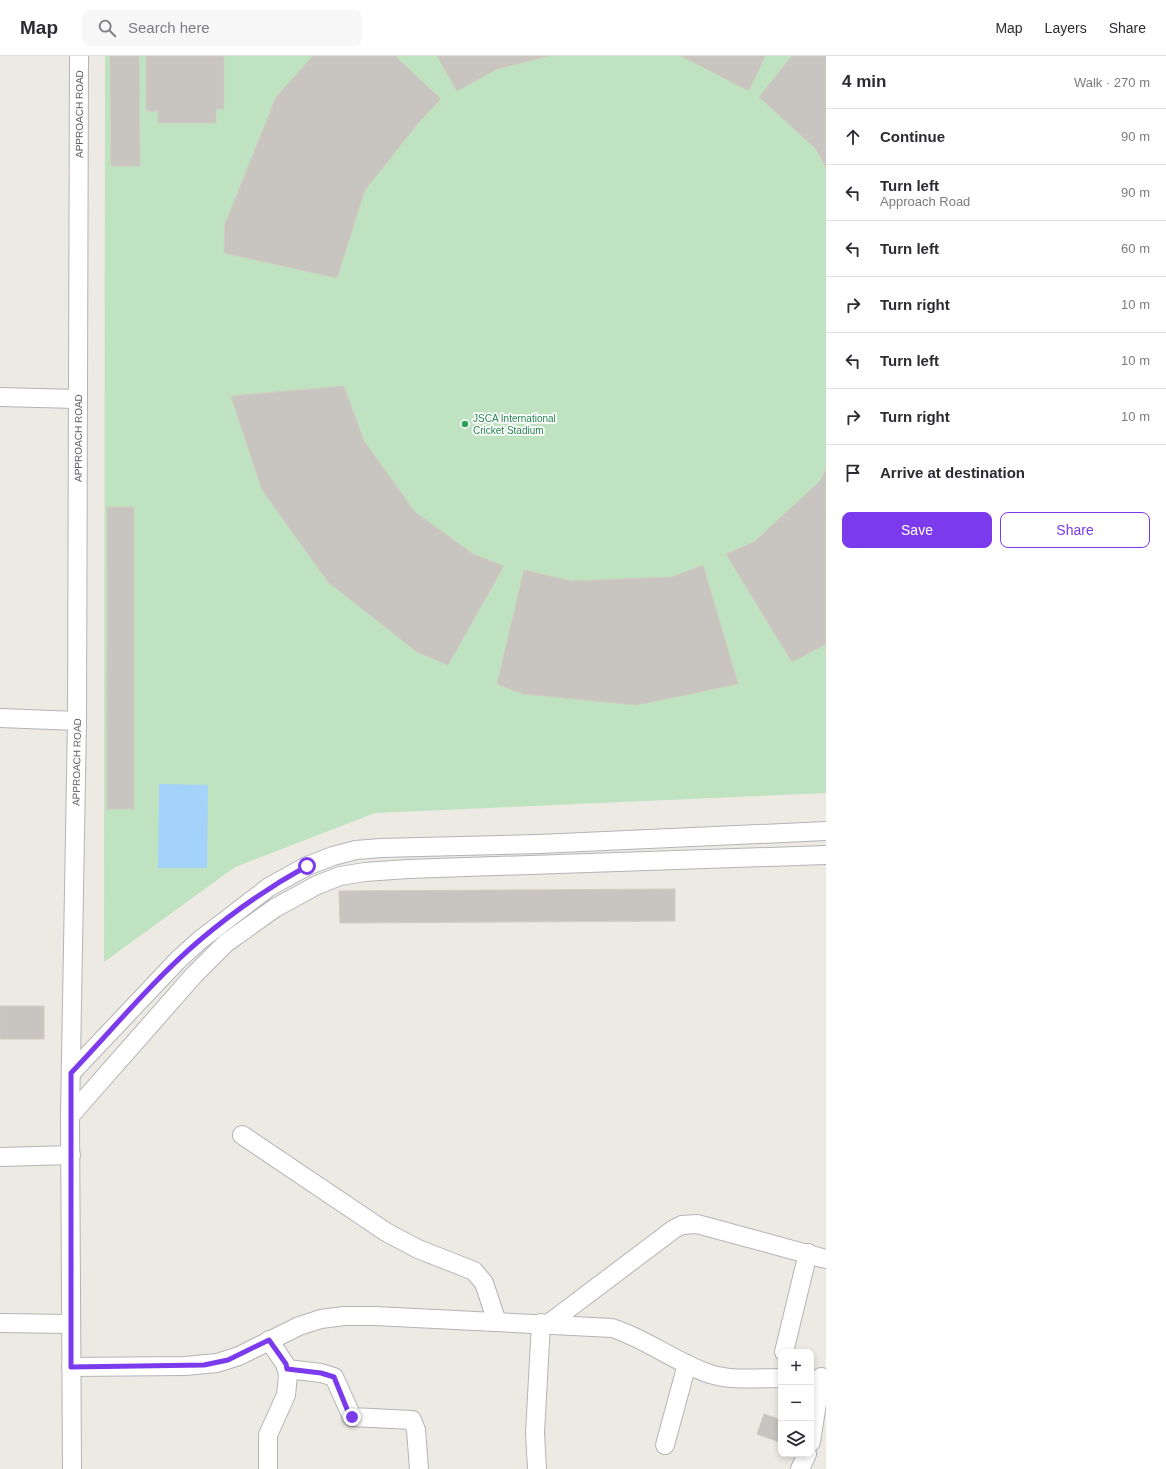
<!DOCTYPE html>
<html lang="en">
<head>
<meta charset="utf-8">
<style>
  :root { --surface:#fff; --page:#f7f7f7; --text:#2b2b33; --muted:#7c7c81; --line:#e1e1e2; --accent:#7c3aed }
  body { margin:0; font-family:Helvetica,sans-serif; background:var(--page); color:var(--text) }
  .controls { position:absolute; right:12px; bottom:12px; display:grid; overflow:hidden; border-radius:8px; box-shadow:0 2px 6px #0003 }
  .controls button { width:36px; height:36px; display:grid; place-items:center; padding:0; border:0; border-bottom:1px solid var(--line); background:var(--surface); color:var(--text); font:20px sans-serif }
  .stop { position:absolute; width:12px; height:12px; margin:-9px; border:3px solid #7c3aed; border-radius:50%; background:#fff }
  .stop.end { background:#7c3aed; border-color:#fff; box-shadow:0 1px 4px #0008 }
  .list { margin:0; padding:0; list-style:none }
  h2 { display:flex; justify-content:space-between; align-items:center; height:52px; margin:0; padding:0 16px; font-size:17px }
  h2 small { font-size:13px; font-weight:400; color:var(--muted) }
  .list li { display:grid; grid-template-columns:26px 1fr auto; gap:12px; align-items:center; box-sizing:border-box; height:56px; padding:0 16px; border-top:1px solid var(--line) }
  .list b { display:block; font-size:15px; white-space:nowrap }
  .list p { margin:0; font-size:13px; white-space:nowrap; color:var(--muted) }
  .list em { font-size:13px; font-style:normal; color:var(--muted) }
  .actions { display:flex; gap:8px; padding:12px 16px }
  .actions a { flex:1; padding:9px 0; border:1px solid var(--accent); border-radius:8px; text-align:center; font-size:14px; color:var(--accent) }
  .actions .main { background:var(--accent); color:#fff }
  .icon { flex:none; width:22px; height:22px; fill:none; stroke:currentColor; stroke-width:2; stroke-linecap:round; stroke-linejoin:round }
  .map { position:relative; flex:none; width:826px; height:1413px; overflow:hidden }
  header { display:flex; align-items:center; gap:24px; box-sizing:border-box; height:56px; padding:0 20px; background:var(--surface); border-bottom:1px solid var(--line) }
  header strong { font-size:19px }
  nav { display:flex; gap:22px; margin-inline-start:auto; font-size:14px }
  .search { width:280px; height:36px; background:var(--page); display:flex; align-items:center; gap:10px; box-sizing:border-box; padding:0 14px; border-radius:8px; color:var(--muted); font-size:15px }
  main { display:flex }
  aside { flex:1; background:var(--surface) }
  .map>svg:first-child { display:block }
  .green { fill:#bfe3c0 }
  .water { fill:#a3d2fa }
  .building { fill:#c8c4bf; stroke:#d0ccc0 }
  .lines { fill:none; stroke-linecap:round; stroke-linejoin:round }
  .minor-casing { stroke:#b2b4b8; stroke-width:20 }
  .minor { stroke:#fff; stroke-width:18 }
  .route { stroke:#7c3aed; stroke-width:5 }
  .leisure-dot { fill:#2e9e5b; stroke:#fff; stroke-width:1.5 }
  .labels { text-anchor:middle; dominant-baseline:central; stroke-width:3.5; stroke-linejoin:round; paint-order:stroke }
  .street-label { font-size:10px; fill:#5a5d62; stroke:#fff }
  .leisure-label { font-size:10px; fill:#27864d; stroke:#fff; text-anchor:start }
</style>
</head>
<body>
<header>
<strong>Map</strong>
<div class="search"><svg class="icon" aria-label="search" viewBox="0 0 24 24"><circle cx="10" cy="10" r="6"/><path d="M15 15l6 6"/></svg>Search here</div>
<nav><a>Map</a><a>Layers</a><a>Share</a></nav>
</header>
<main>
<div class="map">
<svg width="826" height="1413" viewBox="0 0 826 1413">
  <rect width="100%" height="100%" fill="#eceae2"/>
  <!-- green -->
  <polygon class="green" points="105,0 826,0 826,737 375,757 235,811 104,906"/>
  <!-- water -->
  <polygon class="water" points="159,728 208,729 207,812 158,812"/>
  <!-- building -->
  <g class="building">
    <polygon points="110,0 139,0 140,110 111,110"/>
    <polygon points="146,0 224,0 224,53 216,53 216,67 158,67 158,55 146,55"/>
    <polygon points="313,0 395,0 441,43 419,66 365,134 337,222 224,197 225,168 276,41"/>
    <polygon points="437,0 549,0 497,13 457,35"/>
    <polygon points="681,0 765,0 749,35"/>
    <polygon points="792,0 826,0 826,112 816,93 759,41"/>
    <polygon points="344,330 364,385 415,456 473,498 504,510 448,609 417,596 328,526 262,434 231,340"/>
    <polygon points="826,413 826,588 792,606 726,498 754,486 820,425"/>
    <rect x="107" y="451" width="27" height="302"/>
    <polygon points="703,509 738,628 636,649 523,638 497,628 524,514 571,525 672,521"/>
    <polygon points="675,833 675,865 340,867 339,835"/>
    <rect x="0" y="950" width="44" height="33"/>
    <polygon points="764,1358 781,1364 781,1379 779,1386 757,1378"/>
  </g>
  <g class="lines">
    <defs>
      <g id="minor">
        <polyline points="0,341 77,343"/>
        <polyline points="0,662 77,665"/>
        <polyline points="71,1017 178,904 200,884 269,831 307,810 333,800 356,794 381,792 539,788 826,775"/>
        <polyline points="70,1060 194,919 226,887 275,852 317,829 340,820 365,816 408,813 826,799"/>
        <polyline points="242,1079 386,1176 418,1193 474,1215 484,1227 497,1266"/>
        <polyline points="0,1101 71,1099"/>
        <polyline points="0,1267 71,1268"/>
        <polyline points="548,1268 674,1173 682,1169 697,1168 826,1203"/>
        <polyline points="784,1296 808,1197"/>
        <path d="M71,1311L185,1310L217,1307L239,1300L299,1270L321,1263L344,1260H375L612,1272C647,1283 676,1307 710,1318C732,1325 758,1322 781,1322"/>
        <polyline points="287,1313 321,1317 334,1321 352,1361 412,1364 416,1374 419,1413"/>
        <polyline points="811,1386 821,1321"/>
        <polyline points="665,1389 687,1308"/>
        <path id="s1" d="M72,1413L70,1060L77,665L79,0"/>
        <polyline points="268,1413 268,1379 286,1339 288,1319 285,1308 269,1284"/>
        <polyline points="537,1413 535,1377 541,1267"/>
        <polyline points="800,1413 807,1398"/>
      </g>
    </defs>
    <!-- minor casing -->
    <use href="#minor" class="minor-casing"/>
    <!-- minor -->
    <use href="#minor" class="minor"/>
  </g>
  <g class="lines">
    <!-- route -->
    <path class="route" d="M307,810C269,831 233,856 200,884C154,923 112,974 71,1017V1311L204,1309L228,1304L269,1284L286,1308L287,1313L321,1317L334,1321L349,1358L352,1361"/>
  </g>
  <!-- markers -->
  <circle class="leisure-dot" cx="465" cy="368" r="4"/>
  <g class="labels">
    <!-- street labels -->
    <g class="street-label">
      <text stroke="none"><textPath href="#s1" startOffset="1355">APPROACH ROAD</textPath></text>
      <text stroke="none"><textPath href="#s1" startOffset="1031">APPROACH ROAD</textPath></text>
      <text stroke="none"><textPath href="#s1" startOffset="707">APPROACH ROAD</textPath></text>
    </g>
    <!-- leisure labels -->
    <g class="leisure-label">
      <text x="473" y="362">JSCA International<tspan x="473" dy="12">Cricket Stadium</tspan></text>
    </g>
  </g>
</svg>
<div class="controls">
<button>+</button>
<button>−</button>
<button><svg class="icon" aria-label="layers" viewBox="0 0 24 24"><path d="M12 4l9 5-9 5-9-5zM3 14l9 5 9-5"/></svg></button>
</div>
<div class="stop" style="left:307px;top:810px"></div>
<div class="stop end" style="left:352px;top:1361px"></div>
</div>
<aside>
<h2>4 min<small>Walk · 270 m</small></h2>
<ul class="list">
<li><svg class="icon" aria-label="ahead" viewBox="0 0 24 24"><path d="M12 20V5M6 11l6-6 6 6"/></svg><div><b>Continue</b></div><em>90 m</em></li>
<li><svg class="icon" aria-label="left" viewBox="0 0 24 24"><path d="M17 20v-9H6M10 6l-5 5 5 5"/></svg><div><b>Turn left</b><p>Approach Road</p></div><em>90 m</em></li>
<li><svg class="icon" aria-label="left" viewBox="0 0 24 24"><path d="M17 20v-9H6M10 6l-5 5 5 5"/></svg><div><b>Turn left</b></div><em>60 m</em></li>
<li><svg class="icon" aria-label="right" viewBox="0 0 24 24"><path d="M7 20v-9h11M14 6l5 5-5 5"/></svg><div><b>Turn right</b></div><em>10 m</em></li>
<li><svg class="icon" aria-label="left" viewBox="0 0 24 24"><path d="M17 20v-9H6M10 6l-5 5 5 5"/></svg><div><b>Turn left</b></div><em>10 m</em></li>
<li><svg class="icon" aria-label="right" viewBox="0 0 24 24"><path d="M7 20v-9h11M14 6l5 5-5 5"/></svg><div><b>Turn right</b></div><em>10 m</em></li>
<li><svg class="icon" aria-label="arrive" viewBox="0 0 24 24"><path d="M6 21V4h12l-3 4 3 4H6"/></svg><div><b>Arrive at destination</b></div></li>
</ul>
<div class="actions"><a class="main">Save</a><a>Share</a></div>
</aside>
</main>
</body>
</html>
